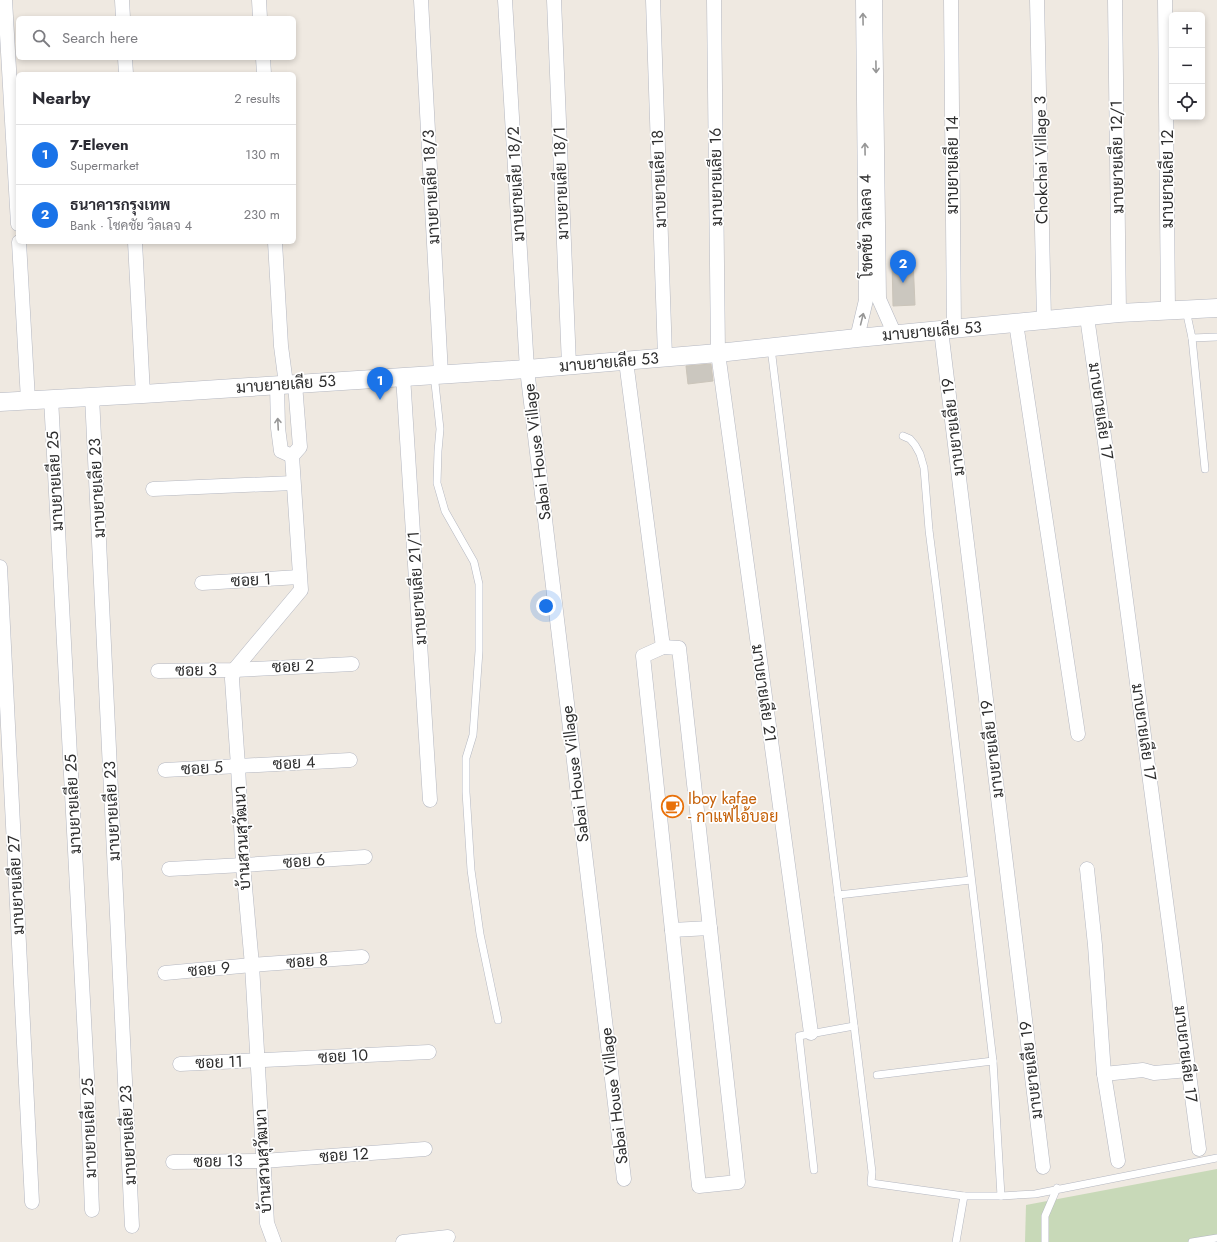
<!DOCTYPE html>
<html lang="en">
<head>
<meta charset="utf-8">
<style>
  :root { --surface:#fff; --page:#f7f7f7; --text:#2b2b33; --muted:#7c7c81; --line:#e1e1e2; --accent:#1a73e8 }
  body { margin:0; font-family:Jost,Sarabun,sans-serif; background:var(--page); color:var(--text) }
  .controls { position:absolute; right:12px; top:12px; display:grid; overflow:hidden; border-radius:6px; box-shadow:0 2px 6px #0003 }
  .controls button { width:36px; height:36px; display:grid; place-items:center; padding:0; border:0; border-bottom:1px solid var(--line); background:var(--surface); color:var(--text); font:20px sans-serif }
  .you { position:absolute; left:546px; top:606px; width:14px; height:14px; margin:-10px; border:3px solid #fff; border-radius:50%; background:#1a73e8; box-shadow:0 0 0 6px #1a73e833 }
  .badge { display:grid; place-items:center; width:26px; height:26px; border-radius:50%; background:var(--accent); color:#fff; font-size:13px; font-weight:700 }
  .pin { position:absolute; translate:-50% -33px; filter:drop-shadow(0 1px 2px #0008) }
  .pin::after { content:''; position:absolute; top:21px; width:14px; height:12px; background:inherit; clip-path:polygon(0 0,100% 0,50% 100%) }
  .list { margin:0; padding:0; list-style:none }
  h2 { display:flex; justify-content:space-between; align-items:center; height:52px; margin:0; padding:0 16px; font-size:17px }
  h2 small { font-size:13px; font-weight:400; color:var(--muted) }
  .list li { display:grid; grid-template-columns:26px 1fr auto; gap:12px; align-items:center; box-sizing:border-box; height:60px; padding:0 16px; border-top:1px solid var(--line) }
  .list b { display:block; font-size:15px; white-space:nowrap }
  .list p { margin:0; font-size:13px; white-space:nowrap; color:var(--muted) }
  .list em { font-size:13px; font-style:normal; color:var(--muted) }
  .icon { flex:none; width:22px; height:22px; fill:none; stroke:currentColor; stroke-width:2; stroke-linecap:round; stroke-linejoin:round }
  .map { position:relative; flex:none; width:1217px; height:1242px; overflow:hidden }
  .search { position:absolute; background:var(--surface); box-shadow:0 2px 6px #0003; left:16px; top:16px; width:280px; height:44px; display:flex; align-items:center; gap:10px; box-sizing:border-box; padding:0 14px; border-radius:6px; color:var(--muted); font-size:15px }
  .panel { position:absolute; background:var(--surface); box-shadow:0 2px 6px #0003; left:16px; top:72px; width:280px; height:172px; border-radius:6px }
  .map>svg:first-child { display:block }
  .cemetery { fill:#c8d9b8 }
  .building { fill:#cbc7bf; stroke:#cbc5ba }
  .lines { fill:none; stroke-linecap:round; stroke-linejoin:round }
  .service-casing { stroke:#b4b7c1; stroke-width:8 }
  .minor-casing { stroke:#b4b7c1; stroke-width:15 }
  .tertiary-casing { stroke:#b4b7c1; stroke-width:19 }
  .service { stroke:#fff; stroke-width:7 }
  .minor { stroke:#fff; stroke-width:14 }
  .tertiary { stroke:#fff; stroke-width:18 }
  .oneway { stroke:#969696 }
  .labels { text-anchor:middle; dominant-baseline:central; stroke-width:3.5; stroke-linejoin:round; paint-order:stroke }
  .street-label { font-size:16px; fill:#2e2e2e; stroke:#fff }
  .food-label { font-size:16px; fill:#c56008; stroke:#fff; text-anchor:start }
</style>
</head>
<body>
<div class="map">
<svg width="1217" height="1242" viewBox="0 0 1217 1242">
  <rect width="100%" height="100%" fill="#efe9e1"/>
  <!-- cemetery -->
  <polygon class="cemetery" points="1217,1169 1217,1242 1025,1242 1026,1205"/>
  <!-- building -->
  <g class="building">
    <polygon points="913,259 915,305 893,306 892,260"/>
    <polygon points="711,364 713,381 688,384 686,366"/>
  </g>
  <g class="lines">
    <defs>
      <g id="service">
        <polyline points="1186,310 1192,338 1217,337"/>
        <polyline points="1192,338 1205,469"/>
        <polyline points="771,348 872,1172 871,1183 964,1196 1001,1196 1035,1194 1217,1158"/>
        <polyline points="434,374 440,429 438,451 437,483 445,511 474,562 479,584 479,651 473,735 466,758 466,792 471,870 480,934 498,1020"/>
        <polyline points="903,436 910,439 915,445 920,454 924,468 929,530 950,697 993,1061 1001,1196"/>
        <polyline points="838,895 971,880"/>
        <polyline points="877,1075 993,1061"/>
        <polyline points="814,1170 799,1036 854,1026"/>
        <polyline points="956,1242 964,1196"/>
        <polyline points="1045,1242 1045,1216 1057,1188"/>
        <polyline points="1192,1242 1217,1238"/>
      </g>
      <g id="minor">
        <polyline points="5,0 18,224"/>
        <polyline points="122,0 123,18"/>
        <polyline points="259,0 260,18"/>
        <polyline points="421,0 441,374"/>
        <polyline points="505,0 527,369 624,1179"/>
        <polyline points="554,0 569,365"/>
        <polyline points="653,0 665,357"/>
        <polyline points="714,0 718,353 811,1033"/>
        <polyline points="875,0 879,299 895,335"/>
        <polyline points="951,0 954,330"/>
        <polyline points="1037,0 1044,320"/>
        <polyline points="1115,0 1119,313"/>
        <polyline points="1165,0 1168,310"/>
        <polyline points="125,58 126,74"/>
        <polyline points="263,58 264,74"/>
        <polyline points="19,242 28,400"/>
        <polyline points="135,242 143,394"/>
        <polyline points="275,242 281,346 286,384"/>
        <polyline points="1087,317 1106,450 1199,1149"/>
        <polyline points="1016,323 1078,734"/>
        <polyline points="941,330 1043,1167"/>
        <polyline points="857,338 866,300 863,0"/>
        <polyline points="626,361 663,647"/>
        <polyline points="403,376 430,800"/>
        <polyline points="277,385 278,428 281,451 292,456"/>
        <polyline points="92,396 132,1226"/>
        <polyline points="51,398 87,1076 92,1210"/>
        <polyline points="153,489 293,483"/>
        <polyline points="0,567 32,1202"/>
        <polyline points="202,583 299,577"/>
        <polygon points="663,647 679,648 738,1182 699,1186 643,656"/>
        <polyline points="158,671 234,670 352,664"/>
        <polyline points="165,770 350,760"/>
        <polyline points="169,869 243,865 365,857"/>
        <polyline points="1087,869 1095,945 1104,1074 1118,1161"/>
        <polyline points="672,930 710,928"/>
        <polyline points="165,973 252,965 362,957"/>
        <polyline points="180,1064 429,1052"/>
        <polyline points="1104,1074 1143,1070 1154,1073 1189,1070"/>
        <polyline points="173,1162 263,1161 425,1149"/>
        <polyline points="274,1242 267,1223 252,965 243,865 238,766 232,679 234,670 301,590 292,456 300,447 295,384"/>
        <polyline points="403,1242 448,1237"/>
      </g>
      <polyline id="tertiary" points="0,402 143,394 527,369 718,353 857,338 1119,313 1217,308"/>
    </defs>
    <!-- service casing -->
    <use href="#service" class="service-casing"/>
    <!-- minor casing -->
    <use href="#minor" class="minor-casing"/>
    <!-- tertiary casing -->
    <use href="#tertiary" class="tertiary-casing"/>
    <!-- service -->
    <use href="#service" class="service"/>
    <!-- minor -->
    <use href="#minor" class="minor"/>
    <!-- tertiary -->
    <use href="#tertiary" class="tertiary"/>
  </g>
  <!-- one-way arrows -->
  <defs><path id="oneway-shaft" d="M-6 0H5M1.5-3L5.5 0L1.5 3" fill="none" stroke-width="1.6" stroke-linecap="round" stroke-linejoin="round"/></defs>
  <g class="oneway">
    <use href="#oneway-shaft" transform="translate(863 19) rotate(-91)"/>
    <use href="#oneway-shaft" transform="translate(876 67) rotate(89)"/>
    <use href="#oneway-shaft" transform="translate(865 149) rotate(-91)"/>
    <use href="#oneway-shaft" transform="translate(862 319) rotate(-76)"/>
    <use href="#oneway-shaft" transform="translate(278 424) rotate(-93)"/>
  </g>
  <!-- icons -->
  <defs>
    <symbol id="cafe-ring" viewBox="-11 -11 22 22"><circle r="9.5" fill="#fff" stroke="#e8710a" stroke-width="1.5"/><path d="M-5.5-4.5H6V0H3Q3 3.5 0 3.5H-2.5Q-5.5 3.5-5.5 0ZM3-3.2v2h1.7v-2ZM-6 4.5H4V6H-6Z" fill="#e8710a"/></symbol>
  </defs>
  <g fill-rule="evenodd">
    <use href="#cafe-ring" x="660" y="794" width="25" height="25"/>
  </g>
  <g class="labels">
    <!-- street labels -->
    <g class="street-label">
      <text transform="translate(1117 157) rotate(-91)">มาบยายเลีย 12/1</text>
      <text transform="translate(1041 160) rotate(-91)">Chokchai Village 3</text>
      <text transform="translate(952 165) rotate(-90)">มาบยายเลีย 14</text>
      <text transform="translate(716 177) rotate(-91)">มาบยายเลีย 16</text>
      <text transform="translate(659 179) rotate(-92)">มาบยายเลีย 18</text>
      <text transform="translate(1167 179) rotate(-90)">มาบยายเลีย 12</text>
      <text transform="translate(561 183) rotate(-92)">มาบยายเลีย 18/1</text>
      <text transform="translate(516 184) rotate(-93)">มาบยายเลีย 18/2</text>
      <text transform="translate(431 187) rotate(-93)">มาบยายเลีย 18/3</text>
      <text transform="translate(866 226) rotate(-91)">โชคชัย วิลเลจ 4</text>
      <text transform="translate(932 331) rotate(-5)">มาบยายเลีย 53</text>
      <text transform="translate(609 362) rotate(-5)">มาบยายเลีย 53</text>
      <text transform="translate(286 384) rotate(-4)">มาบยายเลีย 53</text>
      <text transform="translate(1101 411) rotate(82)">มาบยายเลีย 17</text>
      <text transform="translate(953 427) rotate(-97)">มาบยายเลีย 19</text>
      <text transform="translate(537 452) rotate(-97)">Sabai House Village</text>
      <text transform="translate(55 481) rotate(-93)">มาบยายเลีย 25</text>
      <text transform="translate(97 488) rotate(-93)">มาบยายเลีย 23</text>
      <text transform="translate(251 580) rotate(-3)">ซอย 1</text>
      <text transform="translate(417 588) rotate(-94)">มาบยายเลีย 21/1</text>
      <text transform="translate(293 666) rotate(-2)">ซอย 2</text>
      <text transform="translate(196 670) rotate(-1)">ซอย 3</text>
      <text transform="translate(764 693) rotate(82)">มาบยายเลีย 21</text>
      <text transform="translate(1144 732) rotate(82)">มาบยายเลีย 17</text>
      <text transform="translate(992 749) rotate(-97)">มาบยายเลีย 19</text>
      <text transform="translate(294 763) rotate(-3)">ซอย 4</text>
      <text transform="translate(202 768) rotate(-3)">ซอย 5</text>
      <text transform="translate(575 774) rotate(-97)">Sabai House Village</text>
      <text transform="translate(73 804) rotate(-93)">มาบยายเลีย 25</text>
      <text transform="translate(112 811) rotate(-93)">มาบยายเลีย 23</text>
      <text transform="translate(242 838) rotate(-93)">บ้านสวนสุวัฒนา</text>
      <text transform="translate(304 861) rotate(-4)">ซอย 6</text>
      <text transform="translate(16 885) rotate(-93)">มาบยายเลีย 27</text>
      <text transform="translate(307 961) rotate(-4)">ซอย 8</text>
      <text transform="translate(209 969) rotate(-5)">ซอย 9</text>
      <text transform="translate(1186 1054) rotate(83)">มาบยายเลีย 17</text>
      <text transform="translate(343 1056) rotate(-3)">ซอย 10</text>
      <text transform="translate(219 1062) rotate(-2)">ซอย 11</text>
      <text transform="translate(1031 1070) rotate(-97)">มาบยายเลีย 19</text>
      <text transform="translate(614 1096) rotate(-97)">Sabai House Village</text>
      <text transform="translate(89 1128) rotate(-92)">มาบยายเลีย 25</text>
      <text transform="translate(128 1135) rotate(-93)">มาบยายเลีย 23</text>
      <text transform="translate(344 1155) rotate(-4)">ซอย 12</text>
      <text transform="translate(218 1161) rotate(-1)">ซอย 13</text>
      <text transform="translate(263 1161) rotate(-93)">บ้านสวนสุวัฒนา</text>
    </g>
    <!-- food labels -->
    <g class="food-label">
      <text x="688" y="798">Iboy kafae<tspan x="688" dy="18">- กาแฟไอ้บอย</tspan></text>
    </g>
  </g>
</svg>
<div class="controls">
<button>+</button>
<button>−</button>
<button><svg class="icon" aria-label="locate" viewBox="0 0 24 24"><circle cx="12" cy="12" r="6"/><path d="M12 2v4M12 18v4M2 12h4M18 12h4"/></svg></button>
</div>
<div class="you"></div>
<div class="pin badge" style="left:380px;top:400px">1</div>
<div class="pin badge" style="left:903px;top:283px">2</div>
<div class="search"><svg class="icon" aria-label="search" viewBox="0 0 24 24"><circle cx="10" cy="10" r="6"/><path d="M15 15l6 6"/></svg>Search here</div>
<section class="panel">
<h2>Nearby<small>2 results</small></h2>
<ul class="list">
<li><span class="badge">1</span><div><b>7-Eleven</b><p>Supermarket</p></div><em>130 m</em></li>
<li><span class="badge">2</span><div><b>ธนาคารกรุงเทพ</b><p>Bank · โชคชัย วิลเลจ 4</p></div><em>230 m</em></li>
</ul>
</section>
</div>
</body>
</html>
